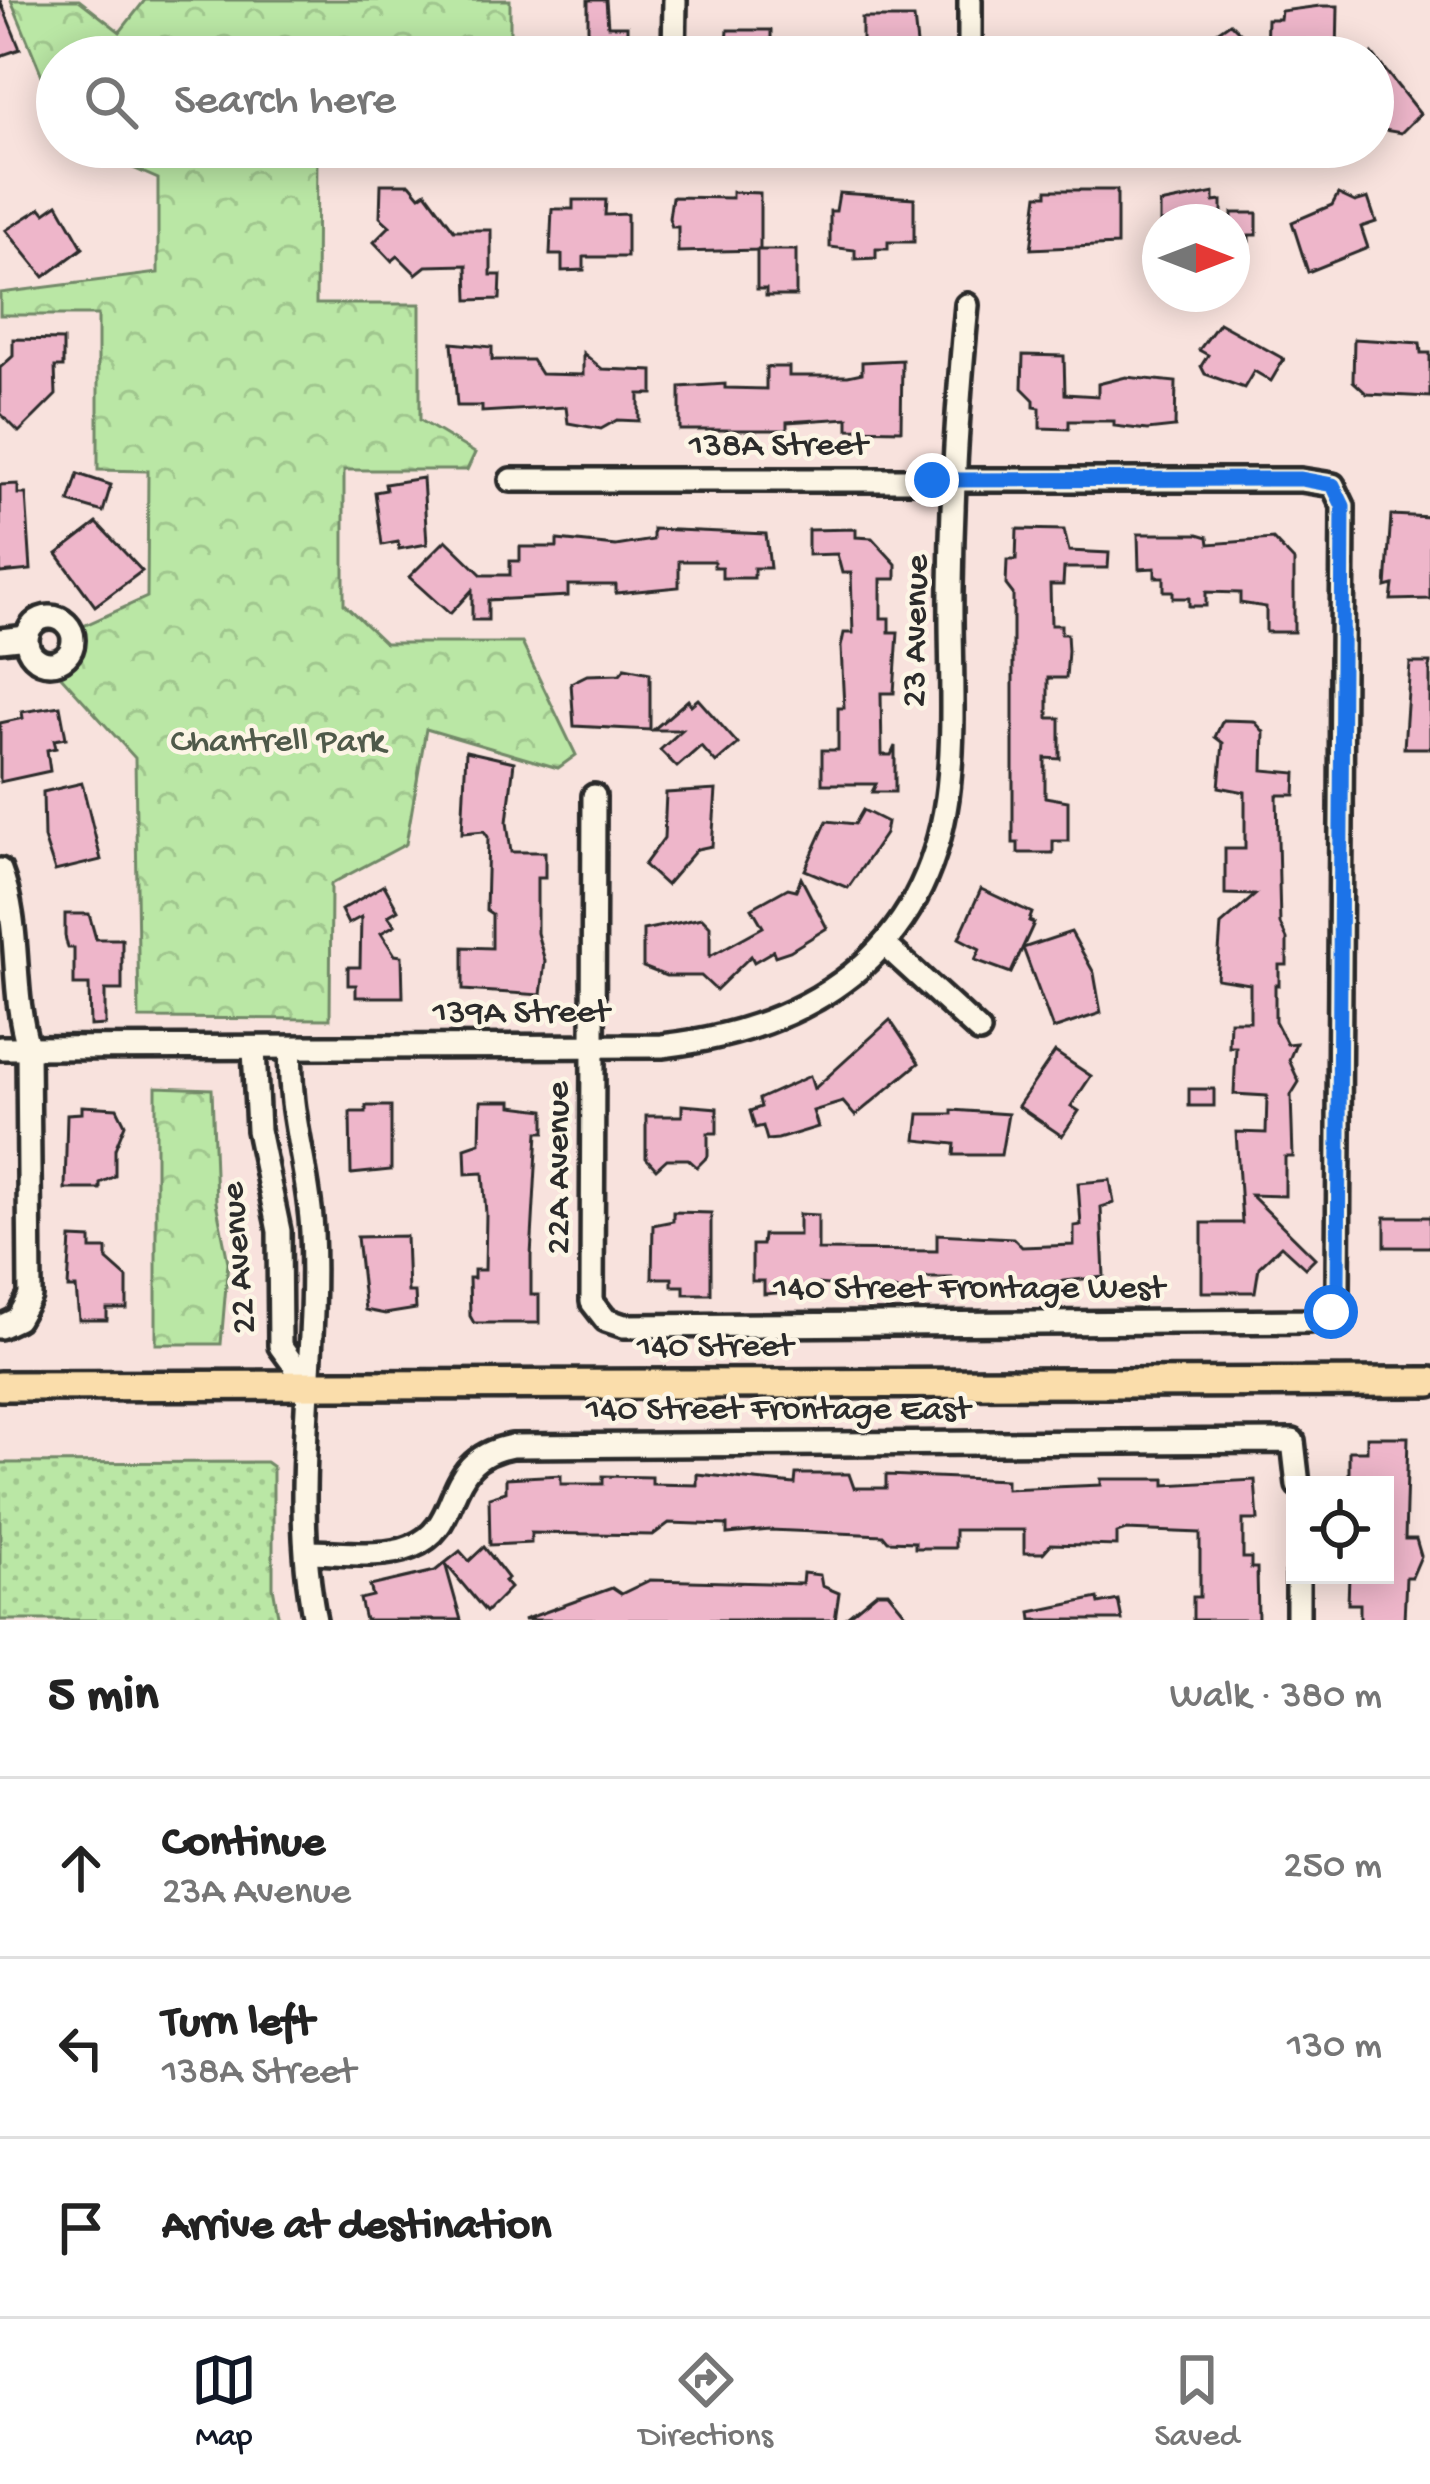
<!DOCTYPE html>
<html lang="en">
<head>
<meta charset="utf-8">
<style>
  :root { --surface:#fff; --page:#f6f6f6; --text:#222; --muted:#767676; --line:#e0e0e0; --accent:#111827 }
  body { margin:0; font-family:"Gochi Hand",sans-serif; background:var(--page); color:var(--text) }
  .controls { position:absolute; right:36px; bottom:36px; display:grid; overflow:hidden; border-radius:0px; box-shadow:0 6px 30px #0003 }
  .controls button { width:108px; height:108px; display:grid; place-items:center; padding:0; border:0; border-bottom:3px solid var(--line); background:var(--surface); color:var(--text); font:60px sans-serif }
  .compass { position:absolute; left:1142px; top:204px; width:108px; height:108px; border-radius:50%; background:var(--surface); box-shadow:0 6px 30px #0003; rotate:90deg }
  .stop { position:absolute; width:36px; height:36px; margin:-27px; border:9px solid #1a73e8; border-radius:50%; background:#fff }
  .stop.end { background:#1a73e8; border-color:#fff; box-shadow:0 3px 12px #0008 }
  .list { margin:0; padding:0; list-style:none }
  h2 { display:flex; justify-content:space-between; align-items:center; height:156px; margin:0; padding:0 48px; font-size:51px }
  h2 small { font-size:39px; font-weight:400; color:var(--muted) }
  .list li { display:grid; grid-template-columns:78px 1fr auto; gap:36px; align-items:center; box-sizing:border-box; height:180px; padding:0 48px; border-top:3px solid var(--line) }
  .list b { display:block; font-size:45px; white-space:nowrap }
  .list p { margin:0; font-size:39px; white-space:nowrap; color:var(--muted) }
  .list em { font-size:39px; font-style:normal; color:var(--muted) }
  .icon { flex:none; width:66px; height:66px; fill:none; stroke:currentColor; stroke-width:2; stroke-linecap:round; stroke-linejoin:round }
  .map { position:relative; flex:none; width:1430px; height:1620px; overflow:hidden }
  .search { position:absolute; background:var(--surface); box-shadow:0 6px 30px #0003; left:36px; right:36px; top:36px; height:132px; display:flex; align-items:center; gap:30px; box-sizing:border-box; padding:0 42px; border-radius:66px; color:var(--muted); font-size:45px }
  .sheet { height:696px; background:var(--surface) }
  nav { display:flex; justify-content:space-around; align-items:center; box-sizing:border-box; height:168px; border-top:3px solid var(--line); background:var(--surface); font-size:33px; color:var(--muted) }
  nav a { display:grid; justify-items:center; gap:6px }
  nav .on { color:var(--accent) }
  .map>svg:first-child { display:block }
  .forest { fill:url(#forest-crowns); stroke:#728968; stroke-width:3 }
  .park { fill:url(#park-dots); stroke:#728968; stroke-width:3 }
  .building { fill:#eeb6ca; stroke:#2b2b2b; stroke-width:3 }
  .lines { fill:none; stroke-linecap:round; stroke-linejoin:round }
  .minor-casing { stroke:#2b2b2b; stroke-width:30 }
  .major-casing { stroke:#2b2b2b; stroke-width:36 }
  .minor { stroke:#fcf5e5; stroke-width:21 }
  .major { stroke:#faddab; stroke-width:27 }
  .route { stroke:#1a73e8; stroke-width:15 }
  .labels { text-anchor:middle; dominant-baseline:central; stroke-width:9; stroke-linejoin:round; paint-order:stroke }
  .street-label { font-size:36px; fill:#2b2b2b; stroke:#fcf5e5 }
  .park-label { font-size:36px; fill:#4f5a4a; stroke:#fcf5e5 }
</style>
</head>
<body>
<div class="map">
<svg width="1430" height="1620" viewBox="0 0 1430 1620">
  <defs>
    <pattern id="forest-crowns" width="20" height="18" patternUnits="userSpaceOnUse" patternTransform="scale(3)"><rect width="20" height="18" fill="#bae7a5"/><path d="M2 6a3 3 0 1 1 6 0M12 15a3 3 0 1 1 6 0" fill="none" stroke="#a0c68e"/></pattern>
    <pattern id="park-dots" width="8" height="8" patternUnits="userSpaceOnUse" patternTransform="scale(3)"><rect width="8" height="8" fill="#bae7a5"/><path d="M2 2h.1M6 6h.1" fill="none" stroke="#a0c68e" stroke-width="1.8" stroke-linecap="round"/></pattern>
  </defs>
  <rect width="100%" height="100%" fill="#f8e2dd"/>
  <filter id="ink" filterUnits="userSpaceOnUse"><feTurbulence type="fractalNoise" baseFrequency=".00833" numOctaves="2"/><feDisplacementMap in="SourceGraphic" scale="24" xChannelSelector="R" yChannelSelector="G"/><feConvolveMatrix kernelMatrix="1 2 1 2 8 2 1 2 1" color-interpolation-filters="sRGB"/></filter>
  <g filter="url(#ink)">
    <!-- forest -->
    <g class="forest">
      <polygon points="11,0 79,0 120,32 145,0 510,0 510,57 57,57 57,112"/>
      <polygon points="85,147 317,147 316,304 420,304 420,420 475,453 467,470 344,470 344,604 385,643 522,643 576,755 558,768 426,729 406,844 331,884 330,1019 139,1018 135,758 61,676 78,655 79,628 147,597 148,471 98,470 98,315 0,315 0,293 158,273 158,179"/>
      <polygon points="156,1087 212,1089 216,1202 228,1262 221,1344 156,1344"/>
    </g>
    <!-- park -->
    <polygon class="park" points="266,1462 273,1467 273,1587 279,1620 0,1620 0,1463"/>
    <!-- building -->
    <g class="building">
      <polygon points="0,0 20,49 0,56"/>
      <polygon points="588,0 606,0 608,26 627,26 627,55 588,57"/>
      <polygon points="1320,6 1338,6 1337,57 1266,57 1267,19 1280,19 1281,11"/>
      <polygon points="862,18 914,18 918,53 862,57"/>
      <polygon points="1230,23 1264,57 1200,57 1201,43"/>
      <polygon points="728,30 771,30 771,57 726,57"/>
      <polygon points="1133,40 1133,57 1068,57 1068,42"/>
      <polygon points="1373,55 1420,114 1401,133 1373,128"/>
      <polygon points="381,184 410,184 420,196 426,192 454,230 491,230 491,275 501,275 500,299 468,300 467,265 426,266 416,274 398,256 392,261 374,242 390,226 380,217"/>
      <polygon points="1047,190 1117,190 1117,245 1031,249 1038,195 1047,195"/>
      <polygon points="732,192 760,193 760,250 678,252 678,227 672,227 669,218 672,197 732,198"/>
      <polygon points="839,193 914,198 914,242 888,242 888,249 876,249 876,258 855,259 855,250 830,247 830,211 836,211"/>
      <polygon points="1214,193 1214,202 1222,201 1222,222 1160,222 1160,204"/>
      <polygon points="1338,194 1355,202 1368,198 1376,222 1361,227 1368,248 1308,272 1292,222 1332,205"/>
      <polygon points="573,200 606,200 605,215 627,214 627,257 584,257 584,270 562,271 562,255 550,255 552,209 573,209"/>
      <polygon points="58,204 83,248 44,277 6,230 41,208 45,213"/>
      <polygon points="1232,213 1257,213 1257,235 1249,235 1249,242 1232,242"/>
      <polygon points="757,250 796,250 796,296 766,296 766,289 757,289"/>
      <polygon points="1219,323 1284,359 1271,381 1254,371 1244,388 1205,374 1201,366 1208,355 1199,350"/>
      <polygon points="13,339 63,340 63,367 55,367 56,395 19,432 0,413 0,368 13,356"/>
      <polygon points="1354,339 1420,343 1421,353 1430,353 1430,397 1367,394 1353,381"/>
      <polygon points="452,343 492,347 492,360 532,360 541,374 583,375 583,353 602,369 653,371 653,394 639,394 639,421 617,420 601,429 568,423 566,407 482,412 482,406 457,406"/>
      <polygon points="1023,355 1064,356 1065,394 1098,396 1098,384 1126,377 1176,382 1175,427 1147,430 1114,426 1114,421 1069,421 1069,429 1040,428 1040,408 1034,407 1034,400 1022,388"/>
      <polygon points="902,360 901,430 848,429 848,418 787,422 787,430 680,430 680,387 725,384 725,388 766,389 766,367 789,367 789,376 848,376 862,373 862,362"/>
      <polygon points="78,474 111,485 103,512 69,502"/>
      <polygon points="423,478 427,544 399,549 398,542 382,545 375,492 386,490 385,484"/>
      <polygon points="18,484 18,494 26,494 31,570 0,573 0,485"/>
      <polygon points="1391,515 1430,517 1430,599 1391,600 1393,585 1386,587"/>
      <polygon points="97,523 142,571 95,606 57,554"/>
      <polygon points="653,529 766,534 770,568 754,568 754,578 722,578 722,567 714,567 714,561 679,561 679,587 616,593 616,585 568,585 568,596 488,600 488,620 472,620 472,590 450,614 409,577 446,540 482,575 510,575 510,561 520,561 520,547 557,547 557,540 616,546 653,540"/>
      <polygon points="856,529 856,537 872,538 896,564 896,579 881,579 881,618 889,618 889,632 898,632 894,693 881,693 882,755 891,755 895,746 895,792 872,792 876,784 822,784 822,750 838,750 838,708 844,708 841,647 844,633 853,633 851,573 842,573 837,554 808,555 808,530"/>
      <polygon points="1017,529 1064,530 1069,551 1109,553 1108,568 1064,568 1063,585 1050,585 1051,625 1061,625 1061,634 1067,634 1068,651 1066,678 1048,678 1048,718 1060,718 1060,759 1045,758 1045,797 1068,801 1068,841 1053,841 1053,853 1018,853 1018,843 1013,843 1013,594 1006,585 1007,560 1016,560"/>
      <polygon points="1138,534 1198,534 1208,537 1209,544 1273,539 1294,561 1294,632 1266,632 1266,607 1240,603 1240,593 1206,592 1206,606 1189,606 1189,598 1173,598 1173,591 1164,591 1164,577 1155,577 1155,568 1139,569"/>
      <polygon points="1410,663 1430,663 1430,748 1404,748"/>
      <polygon points="625,668 650,673 650,730 574,726 571,683 587,675 620,674"/>
      <polygon points="698,699 738,744 716,763 701,746 677,767 660,750 682,730 653,730 688,700 691,705"/>
      <polygon points="60,706 66,738 54,740 56,748 47,750 50,771 0,782 0,723 23,718 22,712"/>
      <polygon points="1223,720 1254,721 1264,732 1263,770 1296,773 1295,795 1277,795 1280,924 1287,939 1287,965 1279,965 1279,985 1275,985 1275,1021 1287,1044 1296,1043 1289,1060 1299,1082 1291,1095 1293,1157 1285,1157 1285,1196 1251,1195 1315,1258 1305,1268 1281,1246 1259,1267 1255,1292 1202,1292 1202,1223 1242,1223 1236,1132 1266,1133 1267,1096 1234,1094 1236,1047 1229,1047 1230,1021 1250,1021 1250,984 1217,979 1221,925 1255,895 1225,894 1225,849 1245,849 1245,792 1219,787 1223,743 1215,737"/>
      <polygon points="466,751 514,762 507,822 511,852 545,852 545,878 537,878 537,933 545,961 541,995 463,990 463,947 492,948 492,914 486,910 488,837 484,831 462,833"/>
      <polygon points="82,783 101,860 55,871 44,838 43,792"/>
      <polygon points="716,790 712,846 697,849 666,885 644,865 664,838 666,793"/>
      <polygon points="863,810 887,822 885,834 848,888 805,870 827,821 855,824"/>
      <polygon points="801,878 827,928 790,951 775,956 773,951 754,962 751,956 716,990 701,976 666,976 643,967 643,930 702,918 710,926 710,956 763,927 752,908 788,888 796,890"/>
      <polygon points="384,885 398,910 388,916 395,925 381,933 395,955 402,956 403,997 356,997 356,985 348,985 348,967 360,967 361,917 348,924 341,910"/>
      <polygon points="981,889 1032,913 1029,921 1034,923 1011,973 975,960 980,949 959,938"/>
      <polygon points="65,914 89,914 96,939 122,939 122,990 105,990 105,1025 90,1026 89,985 74,985 74,948 68,948 65,936"/>
      <polygon points="1071,932 1094,973 1101,1013 1053,1029 1023,948"/>
      <polygon points="890,1020 919,1063 855,1116 843,1102 813,1111 818,1127 778,1139 767,1140 763,1126 755,1128 750,1111 761,1107 759,1099 810,1076 814,1089"/>
      <polygon points="1055,1052 1091,1076 1071,1106 1079,1111 1062,1136 1018,1106"/>
      <rect x="1189" y="1089" width="25" height="17"/>
      <polygon points="481,1101 512,1101 512,1106 545,1110 545,1132 538,1132 531,1256 531,1295 539,1295 539,1323 474,1323 470,1316 469,1278 474,1278 474,1270 485,1270 486,1214 483,1173 466,1174 465,1148 480,1143"/>
      <polygon points="682,1105 717,1108 717,1133 708,1133 708,1156 697,1167 688,1159 667,1159 656,1169 646,1158 646,1116 682,1116"/>
      <polygon points="82,1106 117,1108 125,1124 115,1149 115,1176 100,1183 100,1189 65,1189 67,1114 82,1113"/>
      <polygon points="366,1106 391,1106 391,1170 351,1174 350,1112 366,1112"/>
      <polygon points="952,1110 1008,1114 1001,1155 954,1155 955,1144 916,1140 919,1114 952,1114"/>
      <polygon points="1110,1180 1114,1203 1101,1207 1104,1277 1014,1286 1014,1292 990,1292 990,1284 952,1284 952,1278 919,1278 919,1292 818,1284 818,1290 764,1294 764,1281 752,1281 752,1245 762,1245 763,1235 799,1235 799,1214 818,1215 818,1250 937,1251 937,1234 1013,1238 1022,1247 1074,1245 1074,1226 1081,1225 1078,1183"/>
      <polygon points="673,1212 711,1213 711,1294 684,1294 684,1286 672,1286 672,1278 652,1278 653,1225 673,1221"/>
      <rect x="1385" y="1217" width="45" height="30"/>
      <polygon points="406,1236 408,1292 415,1292 416,1309 385,1314 365,1310 357,1237"/>
      <polygon points="71,1238 91,1239 91,1249 107,1249 107,1260 127,1278 127,1309 107,1309 107,1320 79,1320 76,1288 68,1288"/>
      <polygon points="1367,1437 1408,1437 1405,1539 1416,1539 1421,1556 1412,1577 1406,1577 1404,1620 1360,1620 1360,1604 1348,1604 1349,1575 1385,1575 1385,1482 1349,1482 1349,1451 1367,1451"/>
      <polygon points="697,1474 795,1484 796,1474 849,1474 854,1488 886,1488 886,1475 1006,1480 1006,1489 1101,1485 1101,1479 1165,1479 1165,1485 1255,1480 1258,1520 1243,1520 1243,1558 1251,1558 1251,1568 1257,1568 1258,1620 1193,1620 1193,1597 1200,1597 1200,1533 1126,1530 1117,1533 1117,1546 1051,1544 1043,1553 1024,1553 1024,1530 955,1530 955,1548 915,1548 915,1542 888,1541 883,1535 770,1530 727,1534 727,1525 669,1523 653,1535 531,1533 531,1543 490,1545 489,1497 506,1492 506,1478 561,1475 561,1484 603,1484 603,1476 652,1477 652,1484 697,1485"/>
      <polygon points="484,1547 508,1578 504,1581 510,1588 486,1612 445,1563 461,1620 365,1620 360,1599 373,1596 370,1586 435,1571 460,1551 469,1561"/>
      <polygon points="803,1573 820,1575 822,1586 839,1593 835,1620 523,1620 612,1588 621,1594 650,1580 802,1584"/>
      <polygon points="877,1592 888,1592 911,1620 843,1620"/>
      <polygon points="1098,1598 1099,1604 1118,1600 1122,1620 1032,1620 1031,1612"/>
    </g>
    <g class="lines">
      <defs>
        <g id="minor">
          <polyline points="674,57 675,0"/>
          <polyline points="970,57 970,0"/>
          <polyline points="511,480 1301,480 1333,485 1343,506 1338,1289 1331,1312 1309,1321 624,1326 606,1320 592,1302 594,796"/>
          <circle cx="50" cy="640" r="23"/>
          <polyline points="0,640 27,637"/>
          <path d="M0,870C22,927 10,988 28,1046L30,1296L17,1319L0,1327"/>
          <polyline points="884,944 979,1031"/>
          <path d="M0,1048L662,1046C810,1029 925,955 947,798C956,730 950,657 951,588C952,492 958,399 967,305"/>
          <path d="M291,1048C287,1112 309,1168 312,1232C318,1360 289,1493 315,1620"/>
          <polyline points="254,1049 258,1130 279,1231 280,1346 307,1383"/>
          <path d="M307,1552C339,1552 382,1559 411,1547C467,1525 437,1460 512,1446L1293,1441L1298,1485"/>
          <polyline points="1298,1575 1298,1620"/>
        </g>
        <polyline id="major" points="0,1386 1430,1382"/>
      </defs>
      <!-- minor casing -->
      <use href="#minor" class="minor-casing"/>
      <!-- major casing -->
      <use href="#major" class="major-casing"/>
      <!-- minor -->
      <use href="#minor" class="minor"/>
      <!-- major -->
      <use href="#major" class="major"/>
    </g>
  </g>
  <g class="lines" filter="url(#ink)">
    <!-- route -->
    <polyline class="route" points="932,480 1301,479 1333,485 1343,506 1338,1289 1331,1312"/>
  </g>
  <g class="labels">
    <!-- street labels -->
    <g class="street-label">
      <text x="778" y="447">138A Street</text>
      <text transform="translate(918 631) rotate(-89)">23 Avenue</text>
      <text x="521" y="1014">139A Street</text>
      <text transform="translate(560 1168) rotate(-90)">22A Avenue</text>
      <text transform="translate(241 1258) rotate(-95)">22 Avenue</text>
      <text x="969" y="1290">140 Street Frontage West</text>
      <text x="715" y="1348">140 Street</text>
      <text x="778" y="1411">140 Street Frontage East</text>
    </g>
    <!-- park labels -->
    <g class="park-label">
      <text x="278" y="743">Chantrell Park</text>
    </g>
  </g>
</svg>
<div class="controls">
<button><svg class="icon" aria-label="locate" viewBox="0 0 24 24"><circle cx="12" cy="12" r="6"/><path d="M12 2v4M12 18v4M2 12h4M18 12h4"/></svg></button>
</div>
<svg class="compass" viewBox="-18 -18 36 36"><path d="M0-13l5 13h-10z" fill="#e53935"/><path d="M0 13l5-13h-10z" fill="#767676"/></svg>
<div class="stop" style="left:1331px;top:1312px"></div>
<div class="stop end" style="left:932px;top:480px"></div>
<div class="search"><svg class="icon" aria-label="search" viewBox="0 0 24 24"><circle cx="10" cy="10" r="6"/><path d="M15 15l6 6"/></svg>Search here</div>
</div>
<section class="sheet">
<h2>5 min<small>Walk · 380 m</small></h2>
<ul class="list">
<li><svg class="icon" aria-label="ahead" viewBox="0 0 24 24"><path d="M12 20V5M6 11l6-6 6 6"/></svg><div><b>Continue</b><p>23A Avenue</p></div><em>250 m</em></li>
<li><svg class="icon" aria-label="left" viewBox="0 0 24 24"><path d="M17 20v-9H6M10 6l-5 5 5 5"/></svg><div><b>Turn left</b><p>138A Street</p></div><em>130 m</em></li>
<li><svg class="icon" aria-label="arrive" viewBox="0 0 24 24"><path d="M6 21V4h12l-3 4 3 4H6"/></svg><div><b>Arrive at destination</b></div></li>
</ul>
</section>
<nav>
<a class="on"><svg class="icon" aria-label="map" viewBox="0 0 24 24"><path d="M3 6l6-2 6 2 6-2v14l-6 2-6-2-6 2zM9 4v14M15 6v14"/></svg>Map</a>
<a><svg class="icon" aria-label="directions" viewBox="0 0 24 24"><path d="M12 3l9 9-9 9-9-9zM9 14v-3h6M13 9l2 2-2 2"/></svg>Directions</a>
<a><svg class="icon" aria-label="saved" viewBox="0 0 24 24"><path d="M7 4h10v16l-5-4-5 4z"/></svg>Saved</a>
</nav>
</body>
</html>
